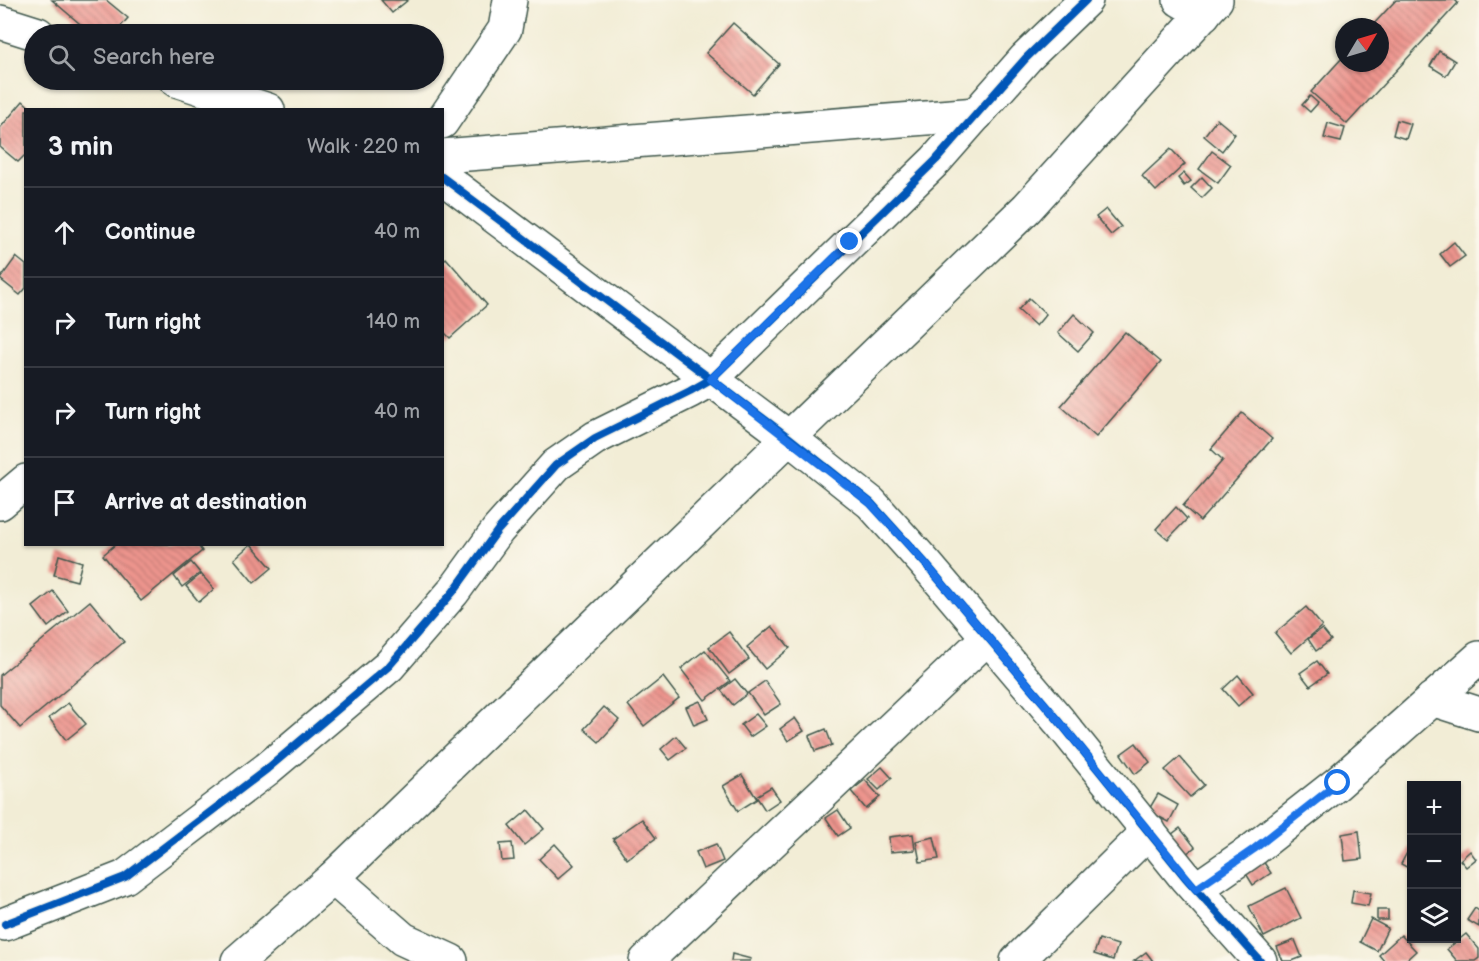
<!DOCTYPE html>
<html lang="en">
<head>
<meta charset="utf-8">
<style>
  :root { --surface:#171b24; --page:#20242c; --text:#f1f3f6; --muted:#9ea1a6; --line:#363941 }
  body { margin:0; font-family:"Balsamiq Sans",sans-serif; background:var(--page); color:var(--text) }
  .controls { position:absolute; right:18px; bottom:18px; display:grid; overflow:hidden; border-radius:0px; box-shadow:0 2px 4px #0004 }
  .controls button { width:54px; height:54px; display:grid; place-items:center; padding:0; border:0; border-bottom:2px solid var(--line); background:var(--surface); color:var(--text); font:30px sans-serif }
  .compass { position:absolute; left:1335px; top:18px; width:54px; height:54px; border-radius:50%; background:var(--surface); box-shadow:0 2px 4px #0004; rotate:52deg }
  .stop { position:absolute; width:18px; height:18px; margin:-14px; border:4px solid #1a73e8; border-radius:50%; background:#fff }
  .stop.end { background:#1a73e8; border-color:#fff; box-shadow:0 2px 6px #0008 }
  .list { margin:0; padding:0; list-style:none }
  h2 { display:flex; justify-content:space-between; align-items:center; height:78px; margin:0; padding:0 24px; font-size:26px }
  h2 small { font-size:20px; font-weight:400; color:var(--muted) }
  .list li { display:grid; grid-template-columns:39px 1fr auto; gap:18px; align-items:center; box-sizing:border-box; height:90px; padding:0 24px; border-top:2px solid var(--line) }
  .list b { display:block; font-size:22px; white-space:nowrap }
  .list em { font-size:20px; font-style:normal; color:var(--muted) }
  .icon { flex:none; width:33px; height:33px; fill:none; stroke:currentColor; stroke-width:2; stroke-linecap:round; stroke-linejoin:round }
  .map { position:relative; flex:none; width:1479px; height:961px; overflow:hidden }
  .search { position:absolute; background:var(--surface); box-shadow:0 2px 4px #0004; left:24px; top:24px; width:420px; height:66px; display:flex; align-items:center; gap:15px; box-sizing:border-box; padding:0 21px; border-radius:33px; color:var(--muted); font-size:22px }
  .panel { position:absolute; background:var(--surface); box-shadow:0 2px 4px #0004; left:24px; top:108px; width:420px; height:438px; border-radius:0px }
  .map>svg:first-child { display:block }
  .building { fill:url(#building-back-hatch) }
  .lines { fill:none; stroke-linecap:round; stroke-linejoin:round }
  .street-casing { stroke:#3f574c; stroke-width:36 }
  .highway-casing { stroke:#3f574c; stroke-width:36 }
  .street { stroke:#fff; stroke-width:33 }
  .highway { stroke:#fff; stroke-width:33 }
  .cycleway-casing { stroke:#fbf7ec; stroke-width:11 }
  .cycleway { stroke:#0057b8; stroke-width:8 }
  .route { stroke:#1a73e8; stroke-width:8 }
</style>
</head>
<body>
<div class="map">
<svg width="1479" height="961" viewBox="0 0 1479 961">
  <defs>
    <pattern id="building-back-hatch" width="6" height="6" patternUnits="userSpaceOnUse" patternTransform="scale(1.5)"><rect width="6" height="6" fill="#ed948d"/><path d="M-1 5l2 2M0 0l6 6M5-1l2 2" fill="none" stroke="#bf7a74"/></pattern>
  </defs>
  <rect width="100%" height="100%" fill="#fbf7ec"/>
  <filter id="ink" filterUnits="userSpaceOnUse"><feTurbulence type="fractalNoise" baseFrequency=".0167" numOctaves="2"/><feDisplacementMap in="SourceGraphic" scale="12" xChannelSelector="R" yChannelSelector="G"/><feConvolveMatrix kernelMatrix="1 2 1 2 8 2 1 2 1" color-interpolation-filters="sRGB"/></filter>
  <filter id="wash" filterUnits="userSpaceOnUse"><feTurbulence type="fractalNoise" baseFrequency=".008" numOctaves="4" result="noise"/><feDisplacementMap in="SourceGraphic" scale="24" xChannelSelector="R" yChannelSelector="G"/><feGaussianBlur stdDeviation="1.35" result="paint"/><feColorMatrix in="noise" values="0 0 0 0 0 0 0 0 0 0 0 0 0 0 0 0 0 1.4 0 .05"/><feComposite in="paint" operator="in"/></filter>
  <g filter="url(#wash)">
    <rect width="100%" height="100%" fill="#f2edd6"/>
    <g id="blocks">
      <!-- building -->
      <g class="building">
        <polygon points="52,0 106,0 128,18 114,34 92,34"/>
        <polygon points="381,0 408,0 392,13"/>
        <polygon points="1396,0 1455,0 1458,3 1347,124 1311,92 1344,56 1344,63 1380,63 1380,27 1371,27"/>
        <polygon points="733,23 779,64 753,94 706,53"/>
        <polygon points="1439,51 1455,61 1446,76 1430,66"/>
        <polygon points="1310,96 1318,103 1310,112 1302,105"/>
        <polygon points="23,101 33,110 26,110 26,154 18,162 0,147 0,128"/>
        <polygon points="1217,119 1235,134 1222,151 1204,136"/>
        <polygon points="1397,120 1411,124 1406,139 1393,135"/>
        <polygon points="1328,123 1345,128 1341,142 1324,138"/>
        <polygon points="1171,149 1185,164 1156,191 1142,176"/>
        <polygon points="1212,151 1231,165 1218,183 1199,169"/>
        <polygon points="1184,173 1191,181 1184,186 1178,178"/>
        <polygon points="1202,177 1212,188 1202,198 1191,188"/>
        <polygon points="1106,209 1121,227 1111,235 1096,217"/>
        <polygon points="1454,242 1465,256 1450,267 1440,254"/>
        <polygon points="16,257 26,265 26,288 20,295 0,279"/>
        <polygon points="446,258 487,305 450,338 442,330 442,262"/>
        <polygon points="1029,298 1046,314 1036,326 1018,310"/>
        <polygon points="1074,314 1094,333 1078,351 1058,333"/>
        <polygon points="1125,332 1161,362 1096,437 1061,406"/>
        <polygon points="1242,413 1272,439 1200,521 1183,506 1223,460 1211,449"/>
        <polygon points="1176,507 1187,519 1168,539 1156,529"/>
        <polygon points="116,544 197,544 202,551 141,601 103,555"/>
        <polygon points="251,544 272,568 254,583 234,559"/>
        <polygon points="59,555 82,562 77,581 54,575"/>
        <polygon points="191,562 200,573 182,587 174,576"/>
        <polygon points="201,574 214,589 199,602 186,586"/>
        <polygon points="53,591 68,611 48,627 33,607"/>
        <polygon points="90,601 124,642 20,728 0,705 0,675"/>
        <polygon points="1306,607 1322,626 1291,653 1275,633"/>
        <polygon points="772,626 790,648 765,669 747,647"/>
        <polygon points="1322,629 1331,640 1316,651 1308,639"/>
        <polygon points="729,632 749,659 729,674 709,647"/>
        <polygon points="705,650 730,681 705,700 681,669"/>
        <polygon points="1317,661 1327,674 1310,686 1300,673"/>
        <polygon points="1238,675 1253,693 1238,706 1223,689"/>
        <polygon points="663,677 679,698 644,726 628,705"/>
        <polygon points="735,679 747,694 733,705 721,690"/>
        <polygon points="765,681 781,704 764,715 748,693"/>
        <polygon points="700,701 708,719 694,725 686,707"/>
        <polygon points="68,703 86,724 66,740 49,718"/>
        <polygon points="604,707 619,720 599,742 584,729"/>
        <polygon points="756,714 766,726 750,737 741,725"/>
        <polygon points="795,718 804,731 788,741 780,729"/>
        <polygon points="826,729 832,745 815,751 809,736"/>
        <polygon points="676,736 686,748 670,760 661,749"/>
        <polygon points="1136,743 1150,762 1135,774 1121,754"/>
        <polygon points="1180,757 1204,785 1190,797 1165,770"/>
        <polygon points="882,767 892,778 879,790 868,779"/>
        <polygon points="742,775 757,799 738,811 723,786"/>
        <polygon points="865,780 880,797 866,809 851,791"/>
        <polygon points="771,787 780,800 765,810 756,796"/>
        <polygon points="1158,794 1178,805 1169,822 1148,811"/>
        <polygon points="528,810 544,829 524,845 509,826"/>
        <polygon points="838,810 850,828 838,836 826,818"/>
        <polygon points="642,819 656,838 627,859 613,839"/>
        <polygon points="1180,828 1195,847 1182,857 1167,838"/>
        <polygon points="1359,831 1362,859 1345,861 1342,834"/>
        <polygon points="913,834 915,850 890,852 889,837"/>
        <polygon points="934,837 939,859 920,862 916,841"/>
        <polygon points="512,843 514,860 502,861 500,844"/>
        <polygon points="555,844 574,865 558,879 539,859"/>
        <polygon points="716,844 723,861 703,869 696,852"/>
        <polygon points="1410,847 1412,848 1412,870 1401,864"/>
        <polygon points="1470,851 1476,859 1466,867 1460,860"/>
        <polygon points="1263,861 1271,873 1253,885 1245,872"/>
        <polygon points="1286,888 1301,918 1264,937 1249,906"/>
        <polygon points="1353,890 1371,893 1368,906 1351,903"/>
        <polygon points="1475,908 1479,911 1479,927 1467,920"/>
        <rect x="1377" y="910" width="11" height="10"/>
        <polygon points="1371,919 1388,928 1377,951 1360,942"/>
        <polygon points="1466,934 1479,949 1479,958 1475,961 1457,961 1447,949"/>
        <polygon points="1401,935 1416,951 1405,961 1384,961 1379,955"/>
        <polygon points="1099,939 1118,945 1113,960 1094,954"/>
        <polygon points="1295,940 1302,957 1292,961 1283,961 1277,947"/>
        <polygon points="1146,952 1153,961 1134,961"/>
        <polygon points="732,954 751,959 750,961 731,961"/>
      </g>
    </g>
  </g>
  <g filter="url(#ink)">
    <use href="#blocks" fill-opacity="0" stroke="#3f574c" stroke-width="1.5"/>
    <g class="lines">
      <defs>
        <g id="street">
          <polyline points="1180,0 1204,14"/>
          <polyline points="0,22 38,34"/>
          <polyline points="176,80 268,110"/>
          <polyline points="442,122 505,29 510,0"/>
          <polyline points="442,156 977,114"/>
          <polyline points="442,177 788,437 871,503 925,563 1059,721 1185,877 1260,961"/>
          <polyline points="0,503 26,481"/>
          <polyline points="1432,699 1479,714"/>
          <polyline points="333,878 403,939 451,961"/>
          <polyline points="1196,889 1254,849 1338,783 1479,658"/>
          <polyline points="5,924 125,877 267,769 389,666 453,592 498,530 556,465 595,438 690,391 711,379 936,160 1026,58 1086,0"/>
          <polyline points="646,961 987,638"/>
          <polyline points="1017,961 1149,831"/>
        </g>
        <polyline id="highway" points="238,961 333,878 1027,208 1216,0"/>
      </defs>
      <!-- street casing -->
      <use href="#street" class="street-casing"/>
      <!-- highway casing -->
      <use href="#highway" class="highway-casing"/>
      <!-- street -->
      <use href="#street" class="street"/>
      <!-- highway -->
      <use href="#highway" class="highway"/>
      <defs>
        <g id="cycleway">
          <polyline points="442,177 788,437 871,503 925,563 1059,721 1185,877 1260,961"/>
          <polyline points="5,924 125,877 267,769 389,666 453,592 498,530 556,465 595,438 690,391 711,379 936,160 1026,58 1086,0"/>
        </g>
      </defs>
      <!-- cycleway casing -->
      <use href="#cycleway" class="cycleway-casing"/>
      <!-- cycleway -->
      <use href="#cycleway" class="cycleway"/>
    </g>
  </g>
  <g class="lines" filter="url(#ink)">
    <!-- route -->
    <polyline class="route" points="850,242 711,379 870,503 925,563 1059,721 1196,889 1254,849 1338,783"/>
  </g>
</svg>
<div class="controls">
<button>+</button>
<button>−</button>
<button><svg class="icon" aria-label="layers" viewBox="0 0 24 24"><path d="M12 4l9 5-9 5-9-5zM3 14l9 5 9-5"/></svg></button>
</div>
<svg class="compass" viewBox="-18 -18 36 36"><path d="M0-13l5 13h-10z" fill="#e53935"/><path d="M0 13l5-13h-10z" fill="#9ea1a6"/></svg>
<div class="stop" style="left:1338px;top:783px"></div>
<div class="stop end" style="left:850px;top:242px"></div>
<div class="search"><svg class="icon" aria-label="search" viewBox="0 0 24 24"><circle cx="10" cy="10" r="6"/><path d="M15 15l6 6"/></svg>Search here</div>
<section class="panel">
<h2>3 min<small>Walk · 220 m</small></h2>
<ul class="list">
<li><svg class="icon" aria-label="ahead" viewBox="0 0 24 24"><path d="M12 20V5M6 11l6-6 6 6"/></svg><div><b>Continue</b></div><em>40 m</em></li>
<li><svg class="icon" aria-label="right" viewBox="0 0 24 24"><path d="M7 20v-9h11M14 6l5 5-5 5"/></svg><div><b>Turn right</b></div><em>140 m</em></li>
<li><svg class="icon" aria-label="right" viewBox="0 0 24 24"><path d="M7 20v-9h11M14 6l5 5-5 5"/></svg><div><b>Turn right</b></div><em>40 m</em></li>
<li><svg class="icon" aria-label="arrive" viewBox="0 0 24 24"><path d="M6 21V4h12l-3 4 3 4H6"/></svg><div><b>Arrive at destination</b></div></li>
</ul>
</section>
</div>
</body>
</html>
